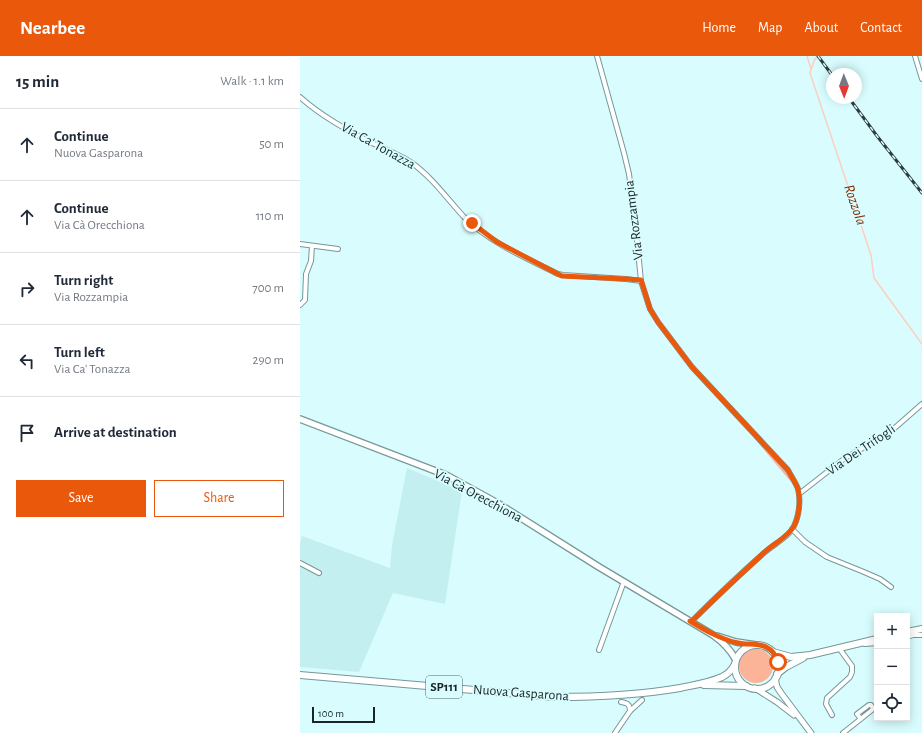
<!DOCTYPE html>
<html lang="en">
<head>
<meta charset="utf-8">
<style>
  :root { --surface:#fff; --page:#f6f6f7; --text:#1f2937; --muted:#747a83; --line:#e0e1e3; --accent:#ea580c }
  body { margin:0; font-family:"Alegreya Sans",sans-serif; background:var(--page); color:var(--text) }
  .controls { position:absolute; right:12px; bottom:12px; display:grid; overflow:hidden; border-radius:0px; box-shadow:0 2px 10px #0003 }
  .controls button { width:36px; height:36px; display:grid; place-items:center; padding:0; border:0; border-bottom:1px solid var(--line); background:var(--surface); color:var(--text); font:20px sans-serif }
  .compass { position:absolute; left:526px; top:12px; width:36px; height:36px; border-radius:50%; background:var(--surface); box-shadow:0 2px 10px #0003; rotate:179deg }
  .scale { position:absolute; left:12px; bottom:10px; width:63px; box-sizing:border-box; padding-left:4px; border:2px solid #192627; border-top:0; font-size:11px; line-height:14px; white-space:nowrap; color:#192627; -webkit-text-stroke:3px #d9fdfe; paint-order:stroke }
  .stop { position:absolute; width:12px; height:12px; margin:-9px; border:3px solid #ea580c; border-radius:50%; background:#fff }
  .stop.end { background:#ea580c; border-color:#fff; box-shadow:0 1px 4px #0008 }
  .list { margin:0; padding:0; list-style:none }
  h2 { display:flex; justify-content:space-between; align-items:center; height:52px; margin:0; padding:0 16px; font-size:17px }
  h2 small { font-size:13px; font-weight:400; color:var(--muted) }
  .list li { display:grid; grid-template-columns:26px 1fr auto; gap:12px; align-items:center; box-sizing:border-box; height:72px; padding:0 16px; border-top:1px solid var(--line) }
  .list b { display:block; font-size:15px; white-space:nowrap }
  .list p { margin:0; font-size:13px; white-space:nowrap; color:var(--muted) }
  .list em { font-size:13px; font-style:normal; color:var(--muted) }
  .actions { display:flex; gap:8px; padding:12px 16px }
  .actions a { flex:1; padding:9px 0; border:1px solid var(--accent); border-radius:0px; text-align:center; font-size:14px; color:var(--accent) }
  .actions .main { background:var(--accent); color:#fff }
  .icon { flex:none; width:22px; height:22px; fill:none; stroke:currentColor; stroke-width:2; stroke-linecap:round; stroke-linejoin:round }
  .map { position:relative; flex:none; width:622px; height:677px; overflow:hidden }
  header { display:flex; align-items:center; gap:24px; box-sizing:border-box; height:56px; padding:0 20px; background:var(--accent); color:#fff }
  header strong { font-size:19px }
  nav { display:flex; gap:22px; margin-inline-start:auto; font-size:14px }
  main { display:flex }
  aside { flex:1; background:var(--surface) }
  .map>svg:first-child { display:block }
  .built { fill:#c3eff1 }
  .green { fill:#fcb499 }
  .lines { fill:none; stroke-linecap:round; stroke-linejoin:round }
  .stream { stroke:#fdcebd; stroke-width:1.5 }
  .minor-casing { stroke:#769798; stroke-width:6 }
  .tertiary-casing { stroke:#769798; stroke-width:7 }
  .secondary-casing { stroke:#769798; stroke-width:8 }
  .primary-casing { stroke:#769798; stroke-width:8 }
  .minor { stroke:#fff; stroke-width:4 }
  .tertiary { stroke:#fff; stroke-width:5 }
  .secondary { stroke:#fff; stroke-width:5.5 }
  .primary { stroke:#fff; stroke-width:6 }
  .rail-casing { stroke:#2d3c3d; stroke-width:3 }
  .rail { stroke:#d9fdfe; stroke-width:1.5; stroke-dasharray:4.5; stroke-linecap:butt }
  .route { stroke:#ea580c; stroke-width:5 }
  .labels { text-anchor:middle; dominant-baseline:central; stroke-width:3.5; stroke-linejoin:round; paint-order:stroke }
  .shield { fill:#d9fdfe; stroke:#536668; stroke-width:1 }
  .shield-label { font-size:13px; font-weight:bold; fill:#192627 }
  .street-label { font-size:14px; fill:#192627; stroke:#d9fdfe }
  .water-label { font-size:15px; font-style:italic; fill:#822c00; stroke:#d9fdfe }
</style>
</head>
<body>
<header>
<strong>Nearbee</strong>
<nav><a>Home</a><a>Map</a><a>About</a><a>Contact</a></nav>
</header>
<main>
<aside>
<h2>15 min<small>Walk · 1.1 km</small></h2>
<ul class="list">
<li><svg class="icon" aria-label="ahead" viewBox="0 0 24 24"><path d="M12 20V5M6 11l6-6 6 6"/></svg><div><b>Continue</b><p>Nuova Gasparona</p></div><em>50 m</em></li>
<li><svg class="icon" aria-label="ahead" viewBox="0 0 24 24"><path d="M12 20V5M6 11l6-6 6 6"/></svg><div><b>Continue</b><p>Via Cà Orecchiona</p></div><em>110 m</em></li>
<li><svg class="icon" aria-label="right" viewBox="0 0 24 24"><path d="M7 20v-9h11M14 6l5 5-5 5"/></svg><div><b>Turn right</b><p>Via Rozzampia</p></div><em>700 m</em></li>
<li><svg class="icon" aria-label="left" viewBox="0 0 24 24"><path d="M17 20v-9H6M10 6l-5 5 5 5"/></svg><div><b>Turn left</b><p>Via Ca' Tonazza</p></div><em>290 m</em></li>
<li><svg class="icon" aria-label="arrive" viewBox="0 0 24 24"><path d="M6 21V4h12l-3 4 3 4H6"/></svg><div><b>Arrive at destination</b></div></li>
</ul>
<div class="actions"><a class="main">Save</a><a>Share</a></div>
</aside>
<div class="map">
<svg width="622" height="677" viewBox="0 0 622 677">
  <rect width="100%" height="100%" fill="#d9fdfe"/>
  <!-- built -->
  <polygon class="built" points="107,412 162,435 145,548 93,537 59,616 0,611 0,487 2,480 90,512 92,489"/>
  <!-- green -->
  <g class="green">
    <polygon points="439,364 483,411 488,418 491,426"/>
    <circle cx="456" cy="610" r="17"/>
  </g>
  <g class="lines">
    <!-- stream -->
    <g class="stream">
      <polyline points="507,0 511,13"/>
      <polyline points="517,0 514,5 510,17 571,199 574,222 622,288"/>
    </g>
    <defs>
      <g id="minor">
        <path d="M297,0L324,97L329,118L335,164L341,225L350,253L358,266L392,311L488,414C491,420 496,427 498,433C501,444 499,460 494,470C490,480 473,489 465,496C440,518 416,541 393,564L390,565"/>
        <polyline points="615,0 622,23"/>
        <path d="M0,41C21,60 47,74 72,87C85,93 100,99 112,107C133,122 148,144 165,162C191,187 226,202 258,218L263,219L326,223L341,225"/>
        <polyline points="0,188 38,193"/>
        <polyline points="0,249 5,244 6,218 11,205 12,190"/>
        <polyline points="499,438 545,402 586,379 597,370 622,348"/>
        <polyline points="492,473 505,486 527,501 564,516 580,523 591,531"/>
        <polyline points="0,507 19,517"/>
        <polyline points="607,581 613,579 622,579"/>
        <polyline points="565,588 577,587"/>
        <polyline points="299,594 323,528 325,526"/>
        <path d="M321,646C327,647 330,648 330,655"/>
        <polyline points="532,659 526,648 527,642 550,621 552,616 552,610 539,592"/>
        <polyline points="315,677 330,655 342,644"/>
        <polyline points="543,677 572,654 573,652 571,649 569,649 557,658 561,663"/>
      </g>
      <g id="tertiary">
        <polyline points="475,622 477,631 481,637 511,677"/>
        <polyline points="455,632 477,646 494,659"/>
      </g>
      <g id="secondary">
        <path d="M0,363L146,419L199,448L299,511L413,579C423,586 430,593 436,604"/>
        <polyline points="417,580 436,586 456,589"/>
      </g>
      <g id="primary">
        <polyline points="607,576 622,573"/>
        <circle cx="457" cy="611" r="22"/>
        <polyline points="473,596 491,601 510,599 577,583"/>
        <polyline points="477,618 486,611 503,602"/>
        <path d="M0,619L255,641C297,641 339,639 380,632C394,629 409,627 422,621C428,618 432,614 435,608"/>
        <polyline points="404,629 446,630"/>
      </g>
    </defs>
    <!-- minor casing -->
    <use href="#minor" class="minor-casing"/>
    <!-- tertiary casing -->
    <use href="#tertiary" class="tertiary-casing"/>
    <!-- secondary casing -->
    <use href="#secondary" class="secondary-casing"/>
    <!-- primary casing -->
    <use href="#primary" class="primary-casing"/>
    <!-- minor -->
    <use href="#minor" class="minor"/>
    <!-- tertiary -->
    <use href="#tertiary" class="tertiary"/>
    <!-- secondary -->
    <use href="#secondary" class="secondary"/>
    <!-- primary -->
    <use href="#primary" class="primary"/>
    <defs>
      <g id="rail">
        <polyline points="518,0 532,19"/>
        <polyline points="549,42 577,80 622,137"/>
      </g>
    </defs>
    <!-- rail casing -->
    <use href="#rail" class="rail-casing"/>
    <!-- rail -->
    <use href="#rail" class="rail"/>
  </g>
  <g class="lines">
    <!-- route -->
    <path class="route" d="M172,167L197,186L258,218L262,220L326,223L341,224L350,253L358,266L392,311L488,414C491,420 496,427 498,433C501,444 499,460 494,470C489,480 475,487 467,494C442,517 417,540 393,564L390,565C405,574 420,583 438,587C447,589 458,587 466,591C472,594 476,599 478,606"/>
  </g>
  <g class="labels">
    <!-- shield labels -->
    <rect class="shield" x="126" y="620" width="36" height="22" rx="3"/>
    <g class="shield-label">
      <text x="144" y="631">SP111</text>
    </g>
    <!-- street labels -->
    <g class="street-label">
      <text transform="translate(78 90) rotate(29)">Via Ca' Tonazza</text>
      <text transform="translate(334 164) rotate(-97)">Via Rozzampia</text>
      <text transform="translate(561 394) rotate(-34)">Via Dei Trifogli</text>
      <text transform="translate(178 440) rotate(28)">Via Cà Orecchiona</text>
      <text transform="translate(221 637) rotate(4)">Nuova Gasparona</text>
    </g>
    <!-- water labels -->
    <g class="water-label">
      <text transform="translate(555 149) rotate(71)">Rozzola</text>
    </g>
  </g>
</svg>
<div class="controls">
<button>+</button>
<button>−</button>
<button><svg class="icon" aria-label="locate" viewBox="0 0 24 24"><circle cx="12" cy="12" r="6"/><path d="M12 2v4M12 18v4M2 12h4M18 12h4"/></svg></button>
</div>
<svg class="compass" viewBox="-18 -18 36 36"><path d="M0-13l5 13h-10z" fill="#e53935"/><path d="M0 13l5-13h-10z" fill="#747a83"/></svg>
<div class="scale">100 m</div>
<div class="stop" style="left:478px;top:606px"></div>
<div class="stop end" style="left:172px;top:167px"></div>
</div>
</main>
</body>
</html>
